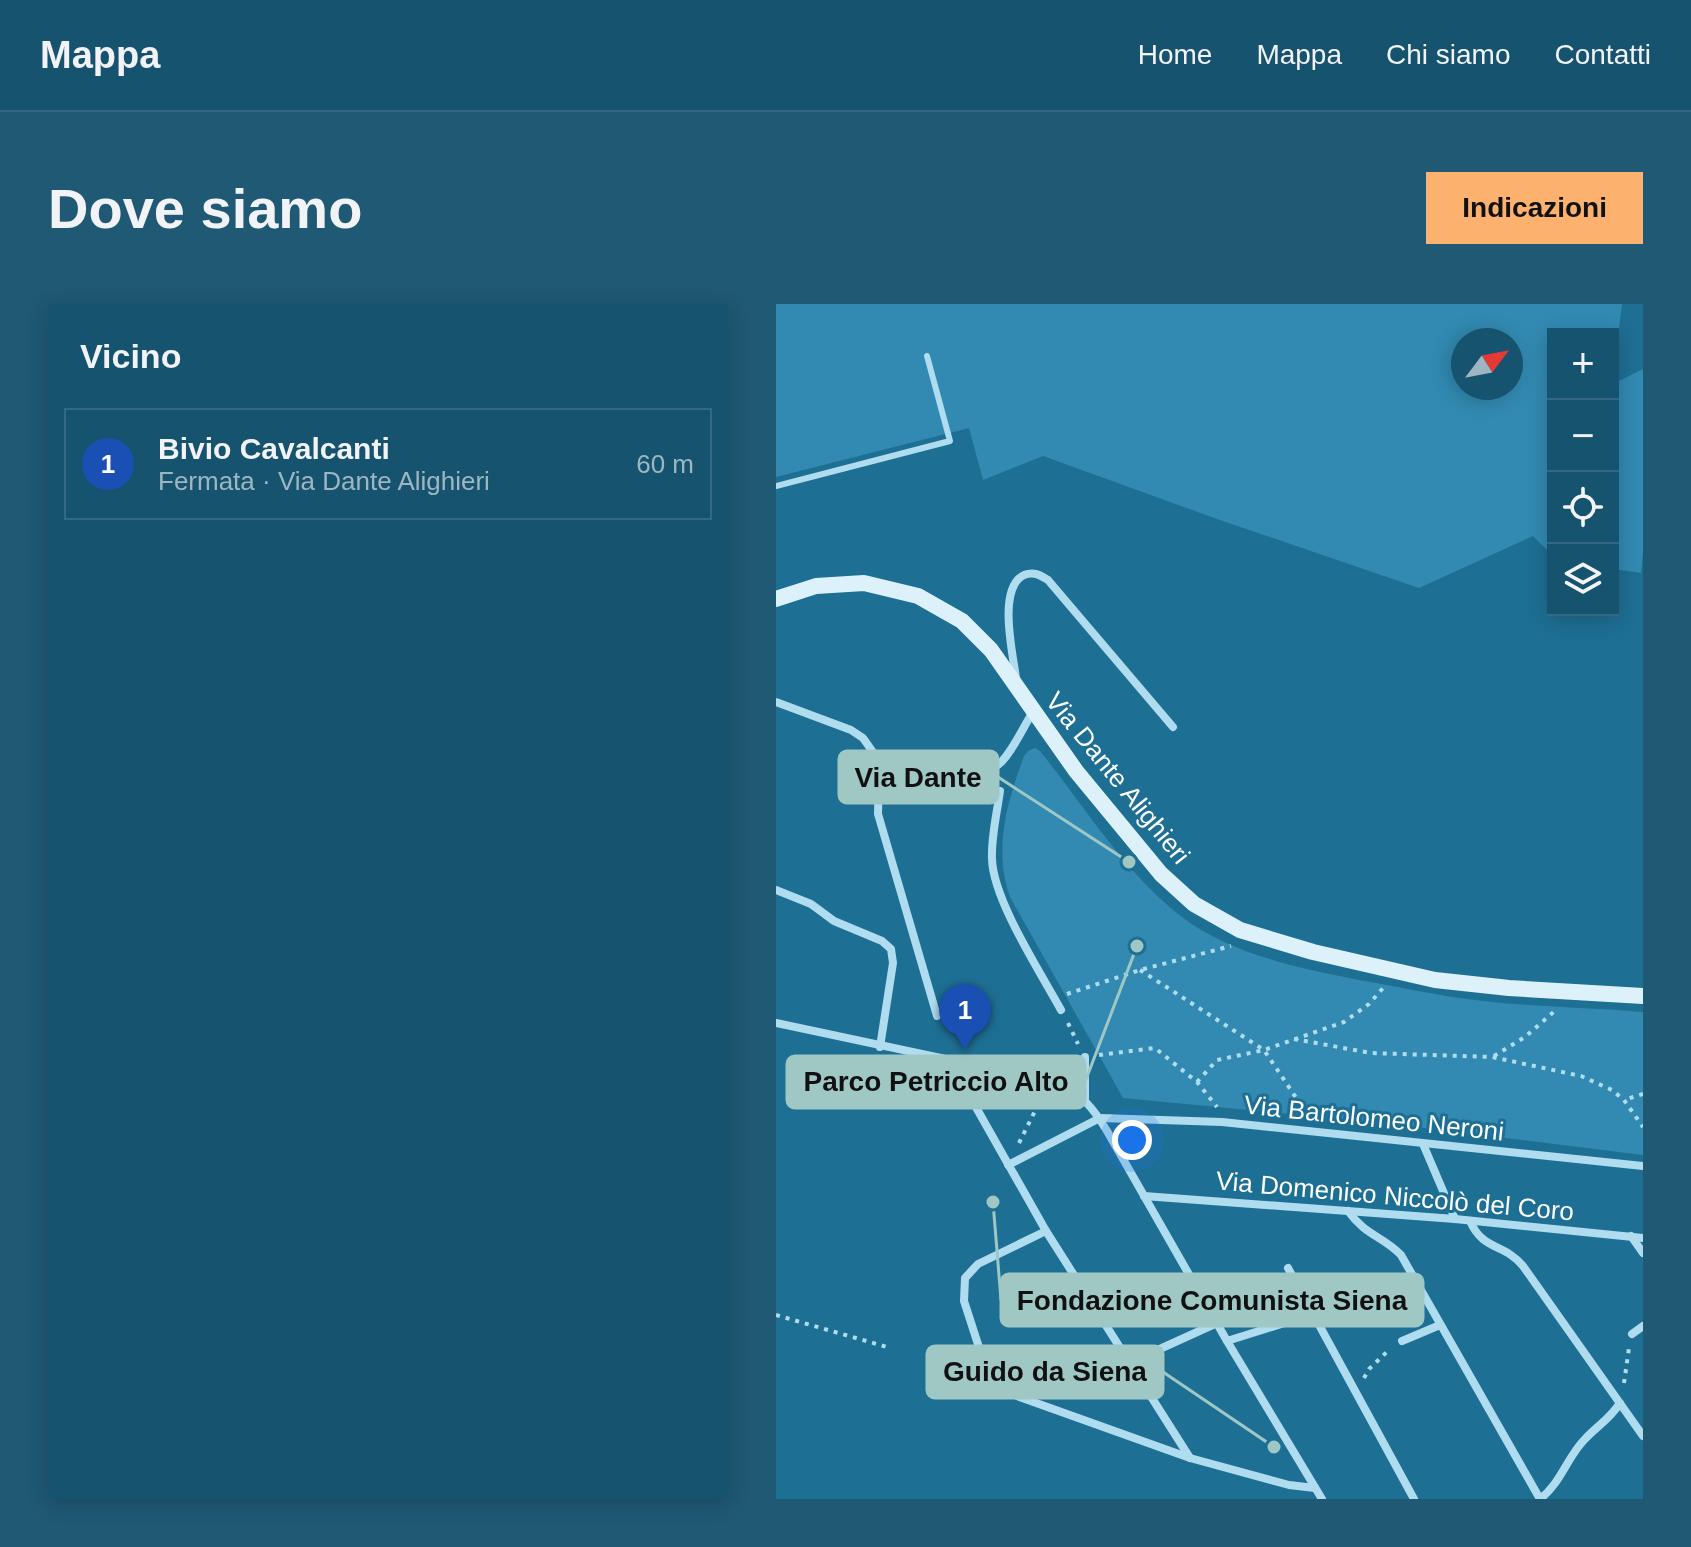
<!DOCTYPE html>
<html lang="it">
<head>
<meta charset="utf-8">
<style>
  :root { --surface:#16536f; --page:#1f5974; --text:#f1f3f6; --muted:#9eb6c3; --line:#356982; --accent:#fdb16f }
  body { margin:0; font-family:Helvetica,sans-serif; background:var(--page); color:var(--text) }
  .controls { position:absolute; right:24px; top:24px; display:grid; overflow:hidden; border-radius:0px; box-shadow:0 4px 20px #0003 }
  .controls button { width:72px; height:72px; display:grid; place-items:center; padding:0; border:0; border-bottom:2px solid var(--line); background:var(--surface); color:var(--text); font:40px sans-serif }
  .compass { position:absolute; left:675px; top:24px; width:72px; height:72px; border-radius:50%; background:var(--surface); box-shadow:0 4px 20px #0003; rotate:58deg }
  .you { position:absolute; left:356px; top:836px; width:28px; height:28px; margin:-20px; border:6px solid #fff; border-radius:50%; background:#1a73e8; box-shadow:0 0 0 12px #1a73e833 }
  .badge { display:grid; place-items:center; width:52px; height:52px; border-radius:50%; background:var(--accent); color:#fff; font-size:26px; font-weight:700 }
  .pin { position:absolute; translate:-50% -66px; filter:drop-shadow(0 2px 4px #0008) }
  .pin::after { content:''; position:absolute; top:42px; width:28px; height:24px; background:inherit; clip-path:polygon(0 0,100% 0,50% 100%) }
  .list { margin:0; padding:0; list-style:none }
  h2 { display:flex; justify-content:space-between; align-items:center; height:104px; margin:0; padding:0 32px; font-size:34px }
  h2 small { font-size:26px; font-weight:400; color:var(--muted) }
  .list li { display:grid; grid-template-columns:52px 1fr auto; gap:24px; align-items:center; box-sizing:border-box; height:112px; margin:0 16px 16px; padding:0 16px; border:2px solid var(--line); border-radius:0px }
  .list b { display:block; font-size:30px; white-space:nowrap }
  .list p { margin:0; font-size:26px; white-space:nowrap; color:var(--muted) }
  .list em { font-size:26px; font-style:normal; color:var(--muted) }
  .icon { flex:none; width:44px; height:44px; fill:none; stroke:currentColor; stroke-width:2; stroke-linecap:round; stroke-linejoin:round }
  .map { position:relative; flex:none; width:867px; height:1195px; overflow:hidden; border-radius:0px }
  header { display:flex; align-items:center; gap:48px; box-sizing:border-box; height:112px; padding:0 40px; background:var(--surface); border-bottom:2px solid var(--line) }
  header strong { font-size:38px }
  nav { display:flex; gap:44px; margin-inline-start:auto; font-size:28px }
  .intro { display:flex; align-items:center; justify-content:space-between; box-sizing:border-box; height:192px; padding:0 48px }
  h1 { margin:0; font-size:56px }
  .button { padding:20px 36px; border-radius:0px; background:var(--accent); color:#111; font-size:28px; font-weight:700 }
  main { display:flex; gap:48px; padding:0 48px }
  aside { flex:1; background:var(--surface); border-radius:0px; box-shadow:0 4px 20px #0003 }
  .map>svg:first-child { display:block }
  .green { fill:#328ab2; fill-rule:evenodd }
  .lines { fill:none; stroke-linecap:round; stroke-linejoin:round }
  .path { stroke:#b0dcef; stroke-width:4; stroke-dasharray:4 6; stroke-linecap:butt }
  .lane { stroke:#b0dcef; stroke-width:6 }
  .street { stroke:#b0dcef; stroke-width:8 }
  .secondary { stroke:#ddf1fb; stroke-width:16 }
  .labels { text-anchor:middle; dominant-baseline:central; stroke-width:6; stroke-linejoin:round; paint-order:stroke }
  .street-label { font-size:26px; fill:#fff; stroke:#1e6f94 }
  .leader { fill:none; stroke:#9fc8c5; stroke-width:3 }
  .callout-dot { fill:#9fc8c5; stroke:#1e6f94; stroke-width:3 }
  .callout { fill:#9fc8c5; stroke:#9fc8c5; stroke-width:3 }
  .callout-label { font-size:28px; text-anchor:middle; font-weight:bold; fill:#111 }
</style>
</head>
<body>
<header>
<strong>Mappa</strong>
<nav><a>Home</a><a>Mappa</a><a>Chi siamo</a><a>Contatti</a></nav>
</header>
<div class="intro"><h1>Dove siamo</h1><a class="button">Indicazioni</a></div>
<main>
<aside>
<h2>Vicino<small></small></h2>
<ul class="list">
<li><span class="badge" style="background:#1a4fb4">1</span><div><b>Bivio Cavalcanti</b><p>Fermata · Via Dante Alighieri</p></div><em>60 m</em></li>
</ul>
</aside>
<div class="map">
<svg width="867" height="1195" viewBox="0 0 867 1195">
  <rect width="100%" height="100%" fill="#1e6f94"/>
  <!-- green -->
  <g class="green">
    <path d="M0,0H846L837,72V30H777V252L757,232L643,284L441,215L267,152L207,176L193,124L0,173ZM687,36H735V84H687Z"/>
    <polygon points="867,65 867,249 865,269 837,265 837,80"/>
    <path d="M259,444L264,447C309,503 348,568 406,613C456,651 523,664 583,676C618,682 654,690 691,695C749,703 808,703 867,708V851L608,819L347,794L234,593C217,545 231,499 248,452L252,447Z"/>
  </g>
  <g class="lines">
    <!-- path -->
    <g class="path">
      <polyline points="364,666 488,746 533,813"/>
      <polyline points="291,690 364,666 455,642"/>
      <polyline points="292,719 302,740"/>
      <polyline points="518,735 595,749 716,753 805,772 836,786 848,796"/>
      <polyline points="323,751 379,744 421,778 441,803"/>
      <polyline points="718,752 749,733 781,705"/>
      <polyline points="421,778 441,756 488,746 568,718 593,700 607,684"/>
      <polyline points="867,790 848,796 867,823"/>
      <polyline points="243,839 267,791"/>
      <polyline points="0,1011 111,1043"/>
      <polyline points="588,1074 593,1065 614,1045"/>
      <polyline points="848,1079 853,1044"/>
    </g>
    <!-- lane -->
    <polyline class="lane" points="0,182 174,137 151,52"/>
    <!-- street -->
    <g class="street">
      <path d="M240,374C237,350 221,284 248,271C258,267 264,271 272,276L397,423"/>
      <polyline points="0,398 75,426 87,434 99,451 103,465 102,510 161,712"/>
      <path d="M103,465C130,466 202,477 222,461C235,451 247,423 257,408"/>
      <path d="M224,487C221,509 215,533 216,555C217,596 265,669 285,706"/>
      <polyline points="0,586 35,600 58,617 106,637 115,645 117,659 104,743"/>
      <path d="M0,719L278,778C303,786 318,805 331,827L451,1037L546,1195"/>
      <polyline points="309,753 309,796"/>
      <polyline points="197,798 270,927 414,1154"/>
      <polyline points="647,840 679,915"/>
      <polyline points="232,861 324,814 446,818 867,862"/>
      <polyline points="368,892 679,915 867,934"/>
      <path d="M572,907C590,932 607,932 625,951L764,1195"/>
      <path d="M694,917C707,947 728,939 747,962L867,1132"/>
      <polyline points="270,927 202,960 189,974 188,997 211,1068 218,1080 227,1087 414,1154 513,1181 539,1184"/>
      <polyline points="855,932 867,949"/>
      <polyline points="512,964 638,1195"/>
      <polyline points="856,1030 867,1022"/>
      <polyline points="451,1037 537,1010"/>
      <polyline points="626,1037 664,1021"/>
      <polyline points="353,1059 441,1019"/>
      <path d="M764,1195C785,1179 791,1153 809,1135C822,1121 833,1116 844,1099"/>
    </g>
    <!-- secondary -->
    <polyline class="secondary" points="0,295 40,282 88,279 142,292 186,317 215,346 300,467 385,570 418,600 464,626 537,648 659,676 733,684 867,692"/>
  </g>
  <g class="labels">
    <!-- street labels -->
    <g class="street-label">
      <text transform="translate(342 474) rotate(51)">Via Dante Alighieri</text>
      <text transform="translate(598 814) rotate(6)">Via Bartolomeo Neroni</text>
      <text transform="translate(619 892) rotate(5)">Via Domenico Niccolò del Coro</text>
    </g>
  </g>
  <!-- callouts -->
  <path class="leader" d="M353 558L222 473M361 642L309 778M217 898L225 996M498 1143L387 1068"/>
  <g class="callout-dot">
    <circle cx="353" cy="558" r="8"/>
    <circle cx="361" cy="642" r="8"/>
    <circle cx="217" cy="898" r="8"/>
    <circle cx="498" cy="1143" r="8"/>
  </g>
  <g class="callout">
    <rect x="63" y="447" width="159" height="52" rx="8"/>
    <rect x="11" y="752" width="298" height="52" rx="8"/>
    <rect x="225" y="970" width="422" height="52" rx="8"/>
    <rect x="151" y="1042" width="236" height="52" rx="8"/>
  </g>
  <g class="callout-label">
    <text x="142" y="483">Via Dante</text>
    <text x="160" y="787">Parco Petriccio Alto</text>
    <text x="436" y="1006">Fondazione Comunista Siena</text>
    <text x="269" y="1077">Guido da Siena</text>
  </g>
</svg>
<div class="controls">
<button>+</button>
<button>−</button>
<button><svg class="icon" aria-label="locate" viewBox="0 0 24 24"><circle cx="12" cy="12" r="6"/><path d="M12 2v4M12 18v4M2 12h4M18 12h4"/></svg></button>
<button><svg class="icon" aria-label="layers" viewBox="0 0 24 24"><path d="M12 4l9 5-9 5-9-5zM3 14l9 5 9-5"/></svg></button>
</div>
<svg class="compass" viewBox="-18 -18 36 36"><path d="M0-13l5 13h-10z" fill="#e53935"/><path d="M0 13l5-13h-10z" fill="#9eb6c3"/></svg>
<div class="you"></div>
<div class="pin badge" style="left:189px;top:746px;background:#1a4fb4">1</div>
</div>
</main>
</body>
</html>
